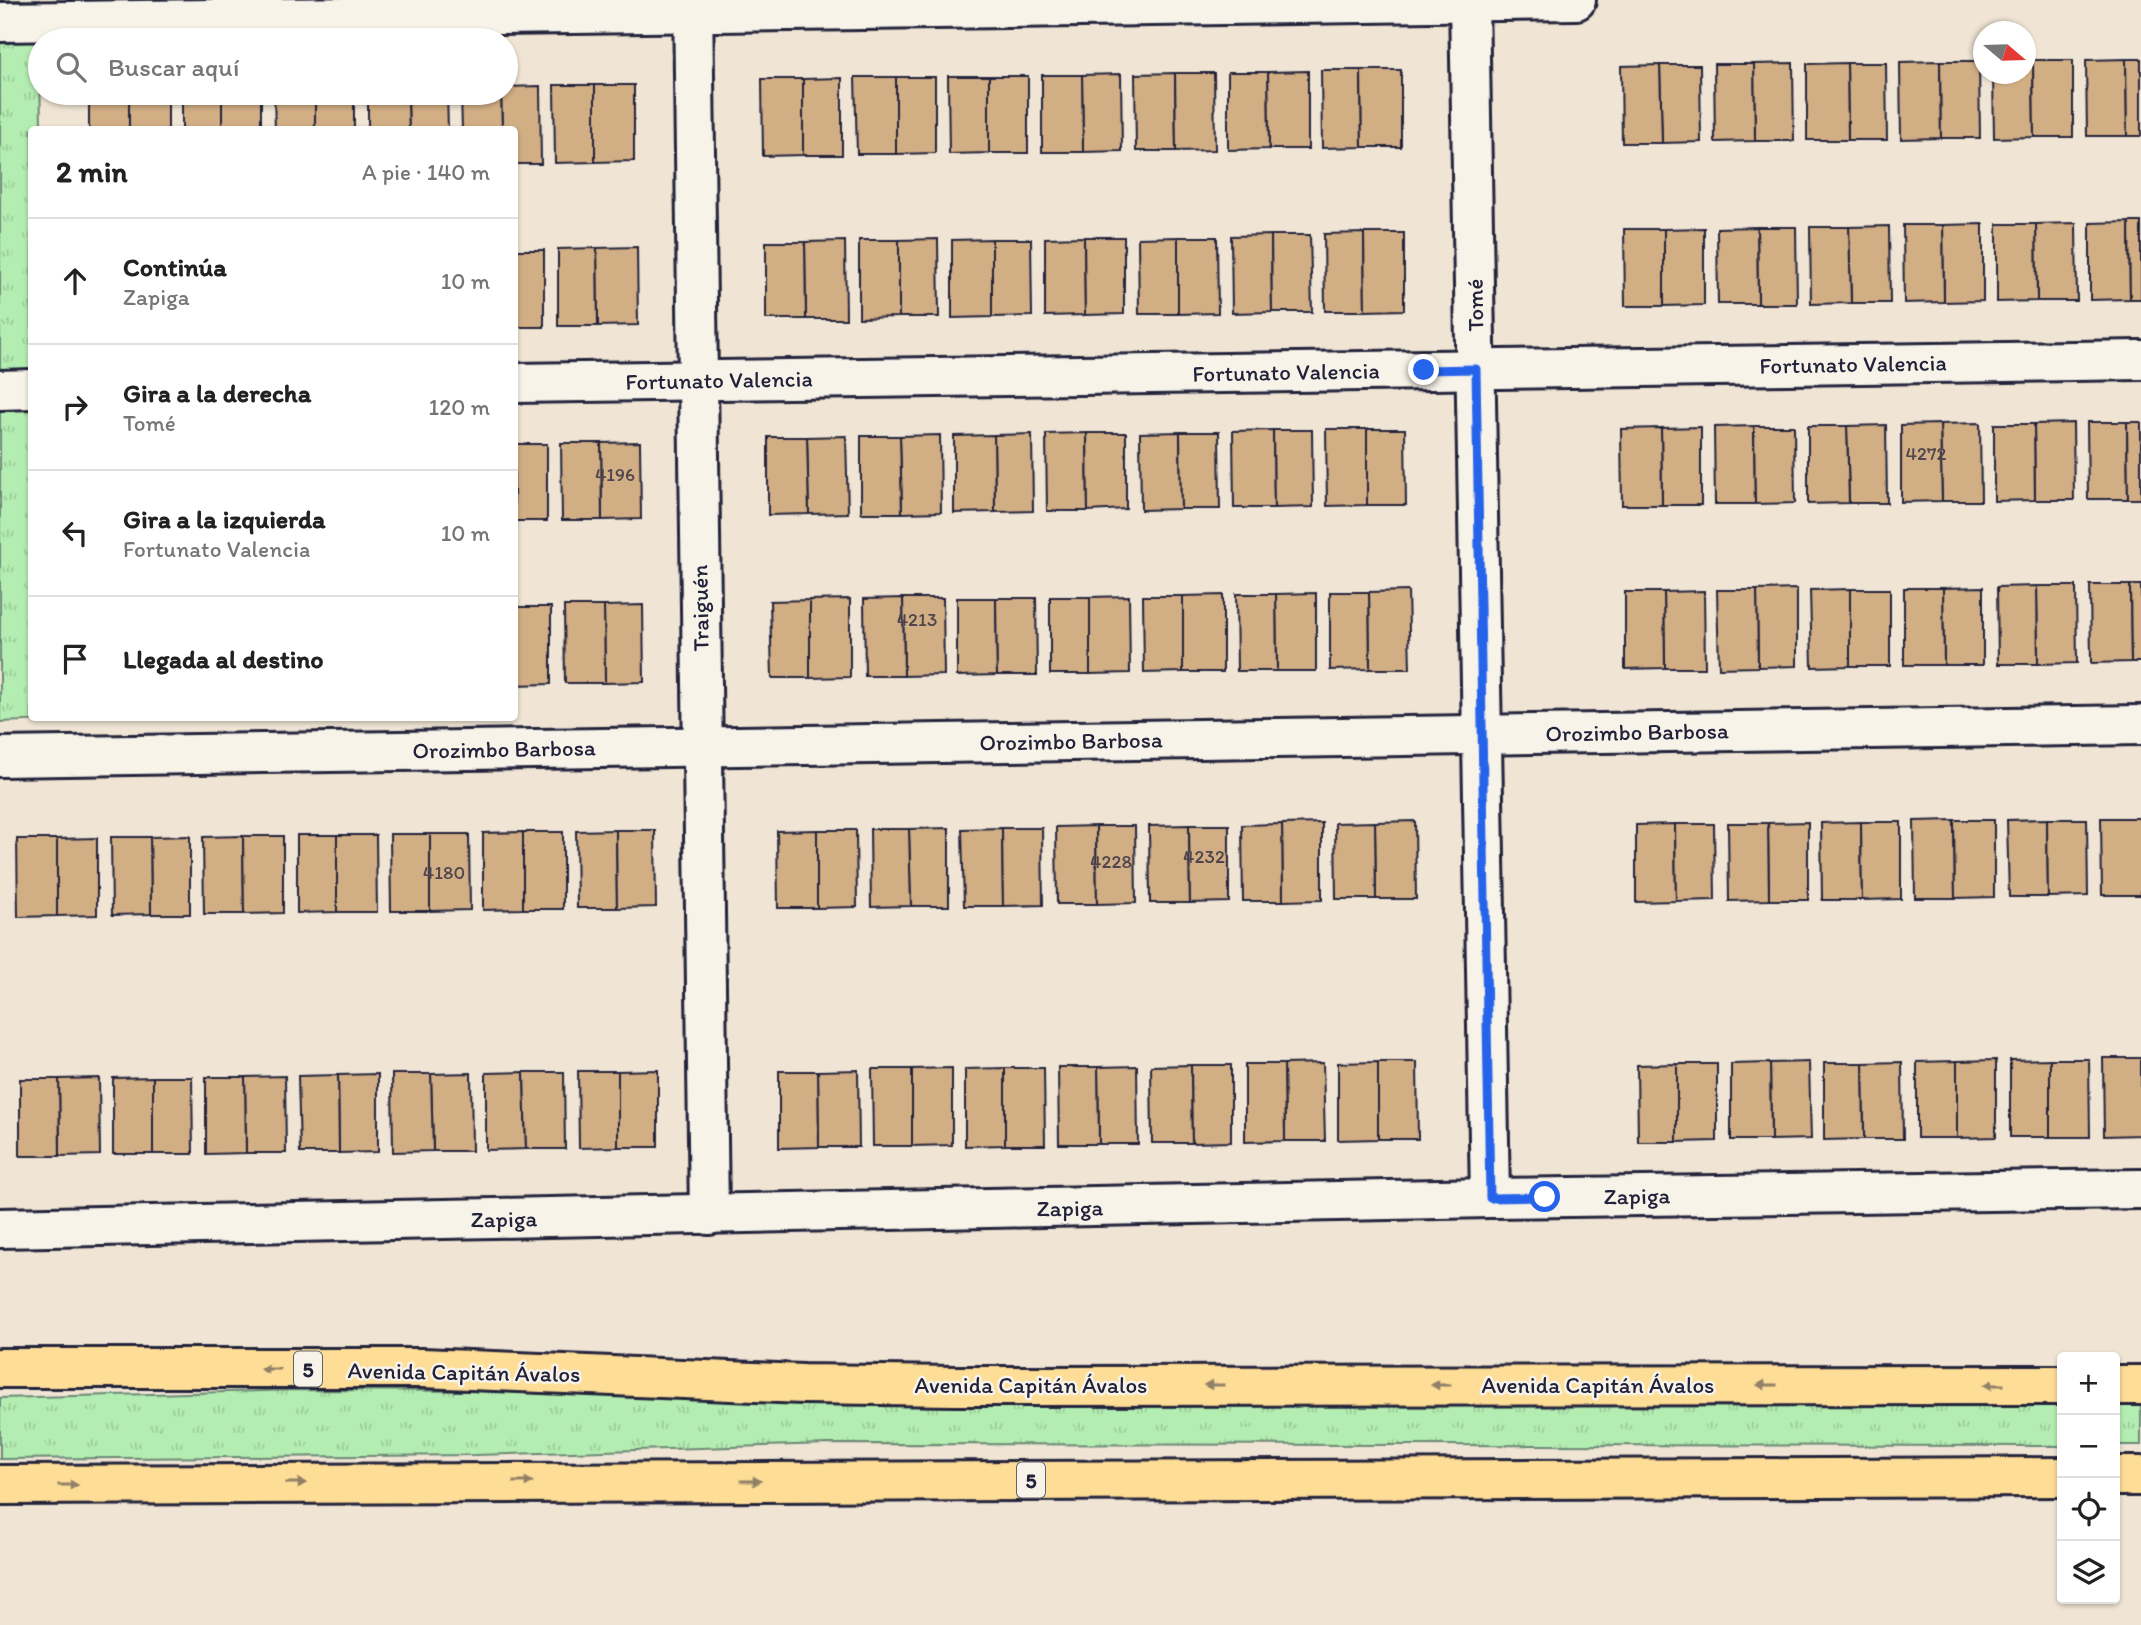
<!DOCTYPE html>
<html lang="es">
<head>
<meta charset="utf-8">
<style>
  :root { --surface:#fff; --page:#f6f6f6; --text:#222; --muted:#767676; --line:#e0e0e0 }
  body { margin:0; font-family:Itim,sans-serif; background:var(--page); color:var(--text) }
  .controls { position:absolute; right:21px; bottom:21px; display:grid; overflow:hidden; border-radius:7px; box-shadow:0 2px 5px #0004 }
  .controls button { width:63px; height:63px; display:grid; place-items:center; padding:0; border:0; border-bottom:2px solid var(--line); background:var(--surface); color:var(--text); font:35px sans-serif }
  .compass { position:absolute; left:1973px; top:21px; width:63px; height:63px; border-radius:50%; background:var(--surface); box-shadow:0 2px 5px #0004; rotate:109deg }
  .stop { position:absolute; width:21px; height:21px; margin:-16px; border:5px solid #2563eb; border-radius:50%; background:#fff }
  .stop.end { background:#2563eb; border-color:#fff; box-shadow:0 2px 7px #0008 }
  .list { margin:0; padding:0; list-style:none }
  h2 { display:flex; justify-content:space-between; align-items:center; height:91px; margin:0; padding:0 28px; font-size:30px }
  h2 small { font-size:23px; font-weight:400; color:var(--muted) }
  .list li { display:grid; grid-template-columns:46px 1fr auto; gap:21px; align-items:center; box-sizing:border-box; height:126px; padding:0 28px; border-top:2px solid var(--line) }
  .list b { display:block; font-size:26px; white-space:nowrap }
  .list p { margin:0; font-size:23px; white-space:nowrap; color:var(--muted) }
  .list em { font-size:23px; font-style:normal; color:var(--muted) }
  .icon { flex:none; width:38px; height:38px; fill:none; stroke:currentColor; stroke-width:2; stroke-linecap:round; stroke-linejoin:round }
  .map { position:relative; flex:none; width:2141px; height:1625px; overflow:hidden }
  .search { position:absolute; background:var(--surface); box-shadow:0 2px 5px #0004; left:28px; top:28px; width:490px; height:77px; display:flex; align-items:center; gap:18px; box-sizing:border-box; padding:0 24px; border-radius:38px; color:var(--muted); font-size:26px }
  .panel { position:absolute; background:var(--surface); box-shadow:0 2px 5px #0004; left:28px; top:126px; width:490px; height:595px; border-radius:7px }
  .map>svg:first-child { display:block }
  .grass { fill:url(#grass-tufts); stroke:#6b8876; stroke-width:2 }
  .building { fill:#d2ae84; stroke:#22223b; stroke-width:2 }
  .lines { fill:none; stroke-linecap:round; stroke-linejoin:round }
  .street-casing { stroke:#22223b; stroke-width:44 }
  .highway-casing { stroke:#22223b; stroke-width:44 }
  .street { stroke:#f7f3e8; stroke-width:38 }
  .highway { stroke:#fedd96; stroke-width:38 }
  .oneway { fill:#908068 }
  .route { stroke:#2563eb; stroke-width:9 }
  .labels { text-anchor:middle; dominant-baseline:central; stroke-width:5; stroke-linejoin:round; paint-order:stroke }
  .number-label { font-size:19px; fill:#4e454d }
  .shield { fill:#f7f3e8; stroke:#62616f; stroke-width:2 }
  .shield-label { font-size:21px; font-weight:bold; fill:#22223b }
  .street-label { font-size:23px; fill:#22223b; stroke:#f7f3e8 }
</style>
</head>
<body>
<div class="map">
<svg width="2141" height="1625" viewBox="0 0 2141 1625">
  <defs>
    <pattern id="grass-tufts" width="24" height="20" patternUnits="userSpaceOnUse" patternTransform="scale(1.75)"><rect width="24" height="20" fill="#b4edb1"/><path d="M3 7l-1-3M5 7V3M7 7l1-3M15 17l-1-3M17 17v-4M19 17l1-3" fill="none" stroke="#9acb99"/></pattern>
  </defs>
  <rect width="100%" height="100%" fill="#f0e5d4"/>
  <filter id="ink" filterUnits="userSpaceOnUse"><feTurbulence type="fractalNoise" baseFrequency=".0143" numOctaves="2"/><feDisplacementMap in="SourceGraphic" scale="14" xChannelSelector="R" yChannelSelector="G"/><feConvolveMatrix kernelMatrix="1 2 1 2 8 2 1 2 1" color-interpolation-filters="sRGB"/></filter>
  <g filter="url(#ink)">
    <!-- grass -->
    <g class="grass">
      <polygon points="0,0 39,0 41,129 32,130 32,718 52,720 0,722"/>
      <polygon points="299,1390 2062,1401 2062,1446 829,1444 475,1455 0,1459 0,1398"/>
      <rect x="2115" y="1401" width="26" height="44"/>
    </g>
    <!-- building -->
    <g class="building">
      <polygon points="2126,59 2127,136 2087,136 2086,60"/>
      <polygon points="2126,59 2141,59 2141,136 2127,136"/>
      <polygon points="2033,60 2034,137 1994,138 1993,74 2025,74 2025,61"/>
      <polygon points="2033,60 2073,60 2073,137 2034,137"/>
      <polygon points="1940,61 1941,138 1901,139 1900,62"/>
      <polygon points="1940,61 1979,61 1980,138 1941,138"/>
      <polygon points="1793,63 1794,141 1755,141 1754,64"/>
      <polygon points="1847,63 1886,63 1887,140 1848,140"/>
      <polygon points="1847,63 1848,140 1807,140 1807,64"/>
      <polygon points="1714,64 1754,64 1755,141 1715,142"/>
      <polygon points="1660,65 1700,65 1701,142 1662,143"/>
      <polygon points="1660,65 1662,143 1622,143 1621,66"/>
      <polygon points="1321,70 1361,70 1362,147 1322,148"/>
      <polygon points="1361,70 1401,70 1401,147 1362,147"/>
      <polygon points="1308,71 1308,149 1269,149 1268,72"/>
      <polygon points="1228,72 1268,72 1269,149 1228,150"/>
      <polygon points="1175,73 1176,151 1136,151 1135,74"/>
      <polygon points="1175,73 1214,73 1215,150 1176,151"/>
      <polygon points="1121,74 1122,151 1083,152 1082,75"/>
      <polygon points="1042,75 1082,75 1083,152 1042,152"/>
      <polygon points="948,76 989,76 989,153 949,154"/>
      <rect x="989" y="76" width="39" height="77"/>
      <polygon points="855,77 896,77 896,154 857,154"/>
      <polygon points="896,77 935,77 935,153 896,154"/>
      <polygon points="842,78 842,155 803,155 803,79"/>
      <polygon points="762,79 803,79 803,155 763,156"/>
      <polygon points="554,85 595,85 595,162 555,163"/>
      <polygon points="595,85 634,85 634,161 595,162"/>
      <polygon points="540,86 541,164 514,164 514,130 502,130 501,93 506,93 506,87"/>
      <rect x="89" y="93" width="40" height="37"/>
      <rect x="129" y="93" width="39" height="37"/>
      <rect x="182" y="93" width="40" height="37"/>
      <rect x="222" y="93" width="39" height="37"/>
      <polygon points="274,93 315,93 315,130 275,130"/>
      <rect x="315" y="93" width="39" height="37"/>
      <polygon points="368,93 408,93 409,130 368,130"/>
      <polygon points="408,93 447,93 448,130 409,130"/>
      <polygon points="461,93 501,93 502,130 462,130"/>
      <polygon points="2129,222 2130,299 2090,300 2090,223"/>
      <polygon points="2129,222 2141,222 2141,299 2130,299"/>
      <polygon points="2076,223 2077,301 2037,301 2036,224"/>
      <polygon points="1983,224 1983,301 1944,302 1943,225"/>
      <polygon points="1997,224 2036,224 2037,301 1997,302"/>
      <polygon points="1903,225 1943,225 1944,302 1904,303"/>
      <polygon points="1889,226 1890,303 1851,303 1849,227"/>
      <polygon points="1757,227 1796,227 1797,304 1758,304"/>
      <polygon points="1757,227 1758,304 1718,304 1717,228"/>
      <polygon points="1810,227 1849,227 1851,303 1811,304"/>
      <polygon points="1704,228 1704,305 1664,306 1664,229"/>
      <polygon points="1624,229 1664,229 1664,306 1625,306"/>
      <polygon points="1364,233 1365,311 1325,311 1324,234"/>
      <polygon points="1364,233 1404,233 1404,310 1365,311"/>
      <polygon points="1271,235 1272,312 1232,313 1231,236"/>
      <polygon points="1271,235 1310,235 1312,312 1272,312"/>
      <polygon points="1084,237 1085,315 1045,316 1045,238"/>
      <polygon points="1084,237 1124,237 1124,314 1085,315"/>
      <polygon points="1178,237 1217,237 1218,313 1178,314"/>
      <polygon points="1178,237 1178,314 1139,314 1138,238"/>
      <polygon points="938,239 939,317 899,317 899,240"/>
      <polygon points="992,239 1031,239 1032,316 992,317"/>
      <polygon points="992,239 992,317 952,318 952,240"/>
      <polygon points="859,240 899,240 899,317 859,318"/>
      <polygon points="845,241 846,319 806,319 805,242"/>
      <polygon points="766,242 805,242 806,319 766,319"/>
      <polygon points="637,247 638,325 598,326 597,248"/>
      <polygon points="597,248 598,326 558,326 558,249"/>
      <rect x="514" y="250" width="30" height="77"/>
      <polygon points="2087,422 2127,422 2128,499 2088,499"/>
      <polygon points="2127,422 2141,422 2141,499 2128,499"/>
      <polygon points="1980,423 1981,501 1942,501 1940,424"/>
      <polygon points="2073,423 2074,500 2035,500 2034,424"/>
      <polygon points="1940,424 1942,501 1901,502 1901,425"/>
      <polygon points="1994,424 2034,424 2035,500 1994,501"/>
      <polygon points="1886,425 1887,503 1849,503 1847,426"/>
      <polygon points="1754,426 1755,504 1715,504 1714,427"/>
      <polygon points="1754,426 1794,426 1795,503 1755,504"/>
      <polygon points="1808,426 1847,426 1849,503 1808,504"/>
      <polygon points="1701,427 1701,505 1662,505 1661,428"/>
      <polygon points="1661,428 1662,505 1622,505 1621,429"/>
      <polygon points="1326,429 1367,429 1367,505 1327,506"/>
      <polygon points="1367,429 1405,429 1406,505 1367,505"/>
      <polygon points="1273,430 1274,508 1234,508 1233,431"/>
      <polygon points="1273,430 1312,430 1313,507 1274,508"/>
      <polygon points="1180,432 1181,509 1141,510 1140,433"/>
      <polygon points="1180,432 1219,432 1220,509 1181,509"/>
      <polygon points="1087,433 1088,511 1047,511 1046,434"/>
      <polygon points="1087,433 1126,433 1126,509 1088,511"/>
      <polygon points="1032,434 1033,511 995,512 994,435"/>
      <polygon points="940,435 941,512 902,513 900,436"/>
      <polygon points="994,435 995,512 954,513 954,436"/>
      <polygon points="846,436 848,513 809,514 807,437"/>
      <polygon points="861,436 900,436 902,513 861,513"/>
      <polygon points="768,437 807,437 809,514 768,515"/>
      <polygon points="640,442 641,519 602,520 601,443"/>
      <polygon points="561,443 601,443 602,520 562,520"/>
      <rect x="514" y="444" width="33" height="77"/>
      <polygon points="2090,585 2130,585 2131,662 2091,663"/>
      <polygon points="2130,585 2141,585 2141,662 2131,662"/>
      <polygon points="2037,586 2076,586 2077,663 2038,664"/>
      <polygon points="2037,586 2038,664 1998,664 1997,587"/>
      <polygon points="1983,587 1983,665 1944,665 1943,588"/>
      <polygon points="1904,588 1943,588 1944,665 1904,665"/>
      <polygon points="1797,589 1797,666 1758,667 1757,590"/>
      <rect x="1850" y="589" width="40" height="77"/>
      <polygon points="1850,589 1850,666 1812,667 1810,590"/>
      <polygon points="1717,590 1757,590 1758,667 1719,668"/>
      <polygon points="1408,591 1410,669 1370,669 1369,592"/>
      <polygon points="1704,591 1705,668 1665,668 1664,592"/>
      <polygon points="1330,592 1369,592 1370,669 1330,670"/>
      <polygon points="1625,592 1664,592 1665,668 1625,669"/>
      <polygon points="1316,593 1316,671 1277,671 1276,594"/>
      <polygon points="1236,594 1276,594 1277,671 1237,671"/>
      <polygon points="1223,595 1223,672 1183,672 1183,596"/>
      <polygon points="1129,596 1130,673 1090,674 1090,597"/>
      <polygon points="1143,596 1183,596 1183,672 1144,673"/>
      <rect x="1050" y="597" width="40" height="77"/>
      <polygon points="903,598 943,598 944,675 904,676"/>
      <polygon points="903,598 904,676 865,676 864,599"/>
      <polygon points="957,598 996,598 997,675 957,676"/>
      <polygon points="996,598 1036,598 1037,675 997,675"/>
      <polygon points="850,599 850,677 810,678 810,600"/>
      <polygon points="810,600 810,678 772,678 770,601"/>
      <polygon points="643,605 644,682 605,683 604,606"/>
      <polygon points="564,606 604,606 605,683 565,683"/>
      <polygon points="514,607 551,607 551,684 514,685"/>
      <polygon points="2101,818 2141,818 2141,895 2102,895"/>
      <polygon points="2047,819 2048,897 2009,897 2007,820"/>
      <polygon points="2047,819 2087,819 2088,896 2048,897"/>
      <polygon points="1954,820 1955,898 1915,898 1914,821"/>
      <polygon points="1954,820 1994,820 1994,897 1955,898"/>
      <polygon points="1415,821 1416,899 1376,899 1375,822"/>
      <polygon points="1375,822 1376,899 1336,899 1335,823"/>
      <polygon points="1808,822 1808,900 1769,900 1768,823"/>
      <polygon points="1861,822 1862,900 1822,900 1821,823"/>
      <polygon points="1861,822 1901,822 1901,899 1862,900"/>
      <polygon points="1322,823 1322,900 1283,901 1282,824"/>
      <polygon points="1728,823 1768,823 1769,900 1729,901"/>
      <polygon points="1282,824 1283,901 1243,901 1242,825"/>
      <polygon points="1675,824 1676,901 1636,902 1636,825"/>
      <polygon points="1675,824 1714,824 1715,900 1676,901"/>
      <polygon points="1189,825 1190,903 1150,903 1149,826"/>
      <polygon points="1189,825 1229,825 1229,902 1190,903"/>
      <polygon points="1096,826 1097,904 1057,904 1056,827"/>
      <polygon points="1096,826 1135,826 1136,903 1097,904"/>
      <polygon points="949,828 949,906 911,906 909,829"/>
      <polygon points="1002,828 1003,906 964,906 962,829"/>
      <polygon points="1002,828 1042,828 1043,905 1003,906"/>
      <polygon points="870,829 909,829 911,906 871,907"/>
      <polygon points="616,830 617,908 577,908 576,831"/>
      <polygon points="616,830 655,830 656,907 617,908"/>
      <polygon points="817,830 817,908 778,908 777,831"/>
      <polygon points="817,830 856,830 857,907 817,908"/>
      <polygon points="523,832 523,909 483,910 483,833"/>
      <rect x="523" y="832" width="40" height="77"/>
      <polygon points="390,834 430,834 430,911 391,911"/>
      <polygon points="430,834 469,834 470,910 430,911"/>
      <polygon points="297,835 337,835 337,912 297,913"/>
      <polygon points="337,835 376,835 377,912 337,912"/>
      <polygon points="190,836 190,914 151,914 150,837"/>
      <polygon points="243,836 244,914 204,914 203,837"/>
      <polygon points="243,836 283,836 283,913 244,914"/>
      <polygon points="111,837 150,837 151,914 112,915"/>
      <polygon points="97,838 97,915 57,916 57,839"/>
      <polygon points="17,839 57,839 57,916 18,917"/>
      <polygon points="2103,1058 2141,1058 2141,1135 2104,1136"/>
      <polygon points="2050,1059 2050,1137 2010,1137 2010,1060"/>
      <polygon points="2050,1059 2089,1059 2090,1137 2050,1137"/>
      <polygon points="1996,1060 1996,1137 1957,1138 1957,1061"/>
      <polygon points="1957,1061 1957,1138 1917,1138 1917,1062"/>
      <polygon points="1378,1062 1378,1139 1338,1140 1338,1063"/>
      <polygon points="1378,1062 1417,1062 1418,1139 1378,1139"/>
      <polygon points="1809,1062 1811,1139 1771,1140 1770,1063"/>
      <polygon points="1902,1062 1903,1139 1864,1139 1863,1063"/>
      <polygon points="1323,1063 1325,1141 1285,1141 1284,1064"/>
      <polygon points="1770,1063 1771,1140 1731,1140 1731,1064"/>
      <polygon points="1824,1063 1863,1063 1864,1139 1824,1140"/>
      <polygon points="1245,1064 1284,1064 1285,1141 1245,1142"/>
      <polygon points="1677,1064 1717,1064 1717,1141 1677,1142"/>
      <polygon points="1677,1064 1677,1142 1638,1142 1637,1065"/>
      <polygon points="1191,1065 1192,1143 1152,1143 1151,1066"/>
      <polygon points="1191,1065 1231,1065 1231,1142 1192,1143"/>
      <polygon points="1137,1066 1138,1144 1099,1144 1098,1067"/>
      <polygon points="1058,1067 1098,1067 1099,1144 1059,1144"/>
      <polygon points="952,1068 952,1145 912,1146 912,1069"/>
      <polygon points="1005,1068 1005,1145 965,1146 965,1069"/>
      <polygon points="1005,1068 1044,1068 1045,1145 1005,1145"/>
      <polygon points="872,1069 912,1069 912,1146 873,1146"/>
      <polygon points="658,1070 658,1147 618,1147 618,1071"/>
      <polygon points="858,1070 859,1147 819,1147 818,1071"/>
      <polygon points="578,1071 618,1071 618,1147 579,1148"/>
      <polygon points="779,1071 818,1071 819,1147 779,1148"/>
      <polygon points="524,1072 526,1149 486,1150 486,1073"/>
      <polygon points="524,1072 564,1072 565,1149 526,1149"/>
      <polygon points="471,1073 472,1151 433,1151 431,1074"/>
      <polygon points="378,1074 378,1152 339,1153 338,1075"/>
      <polygon points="392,1074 431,1074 433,1151 393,1152"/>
      <polygon points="338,1075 339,1153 300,1153 298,1076"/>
      <polygon points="285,1076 286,1153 246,1153 245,1077"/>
      <polygon points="153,1077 153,1154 113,1154 113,1078"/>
      <polygon points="153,1077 192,1077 193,1154 153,1154"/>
      <polygon points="206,1077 245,1077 246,1153 206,1154"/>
      <polygon points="99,1078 100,1155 60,1156 59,1079"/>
      <polygon points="20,1079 59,1079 60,1156 20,1156"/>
    </g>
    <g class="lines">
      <defs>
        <g id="street">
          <polyline points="693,0 709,1215"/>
          <polyline points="1469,0 1490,1198"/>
          <polyline points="0,22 1576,0"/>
          <polyline points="514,383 2141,360"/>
          <polyline points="0,390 32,389"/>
          <polyline points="0,757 2141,725"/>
          <polyline points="0,1228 1490,1198 2141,1189"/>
        </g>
        <g id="highway">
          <polyline points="0,1368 422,1368 803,1384 956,1386 2062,1385"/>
          <polyline points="2115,1385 2141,1385"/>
          <polyline points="2115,1476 2141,1476"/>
          <polyline points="0,1485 2062,1477"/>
        </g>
      </defs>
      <!-- street casing -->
      <use href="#street" class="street-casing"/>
      <!-- highway casing -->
      <use href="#highway" class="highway-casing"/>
      <!-- street -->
      <use href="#street" class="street"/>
      <!-- highway -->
      <use href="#highway" class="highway"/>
    </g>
    <!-- one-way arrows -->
    <defs><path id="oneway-solid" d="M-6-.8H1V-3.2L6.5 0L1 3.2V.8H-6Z" transform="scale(1.75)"/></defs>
    <g class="oneway">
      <use href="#oneway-solid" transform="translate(270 1369) rotate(-180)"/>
      <use href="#oneway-solid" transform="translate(1214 1385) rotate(180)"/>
      <use href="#oneway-solid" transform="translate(1441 1385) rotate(180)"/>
      <use href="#oneway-solid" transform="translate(1767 1385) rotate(-180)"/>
      <use href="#oneway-solid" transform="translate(1994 1385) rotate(-180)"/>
      <use href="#oneway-solid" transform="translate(751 1481)"/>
      <use href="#oneway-solid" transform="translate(523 1482)"/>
      <use href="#oneway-solid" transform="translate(296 1483)"/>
      <use href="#oneway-solid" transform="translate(68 1485)"/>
    </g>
  </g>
  <g class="lines" filter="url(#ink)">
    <!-- route -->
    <polyline class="route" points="1424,370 1476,369 1490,1198 1545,1197"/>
  </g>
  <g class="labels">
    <!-- number labels -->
    <g class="number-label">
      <text x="1926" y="453">4272</text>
      <text x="615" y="474">4196</text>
      <text x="917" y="619">4213</text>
      <text x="1204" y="856">4232</text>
      <text x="1111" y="861">4228</text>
      <text x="444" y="872">4180</text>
    </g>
    <!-- shield labels -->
    <g class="shield">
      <rect x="294" y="1351.5" width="28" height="35" rx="5"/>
      <rect x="1017" y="1462.5" width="28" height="35" rx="5"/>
    </g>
    <g class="shield-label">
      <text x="308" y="1369">5</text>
      <text x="1031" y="1480">5</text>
    </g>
    <!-- street labels -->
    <g class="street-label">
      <text transform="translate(1475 305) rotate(-91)">Tomé</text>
      <text transform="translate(1853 364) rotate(-1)">Fortunato Valencia</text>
      <text transform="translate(1286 372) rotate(-1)">Fortunato Valencia</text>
      <text transform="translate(719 380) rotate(-1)">Fortunato Valencia</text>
      <text transform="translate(700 608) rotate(-91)">Traiguén</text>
      <text transform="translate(1637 732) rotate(-1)">Orozimbo Barbosa</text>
      <text transform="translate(1071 741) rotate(-1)">Orozimbo Barbosa</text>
      <text transform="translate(504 749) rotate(-1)">Orozimbo Barbosa</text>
      <text transform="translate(1637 1196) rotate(-1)">Zapiga</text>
      <text transform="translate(1070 1208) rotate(-1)">Zapiga</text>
      <text transform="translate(504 1219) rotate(-1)">Zapiga</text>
      <text transform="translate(464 1372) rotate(1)">Avenida Capitán Ávalos</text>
      <text x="1031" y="1385">Avenida Capitán Ávalos</text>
      <text x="1598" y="1385">Avenida Capitán Ávalos</text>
    </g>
  </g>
</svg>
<div class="controls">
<button>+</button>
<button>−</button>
<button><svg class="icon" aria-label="locate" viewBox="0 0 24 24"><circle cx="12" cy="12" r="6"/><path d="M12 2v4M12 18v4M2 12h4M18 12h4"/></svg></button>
<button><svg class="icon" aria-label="layers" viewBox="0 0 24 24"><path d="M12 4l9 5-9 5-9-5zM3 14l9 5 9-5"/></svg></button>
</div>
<svg class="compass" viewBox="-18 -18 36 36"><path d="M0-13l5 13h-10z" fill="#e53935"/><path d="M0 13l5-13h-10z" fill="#767676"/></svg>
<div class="stop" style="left:1545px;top:1197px"></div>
<div class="stop end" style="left:1424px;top:370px"></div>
<div class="search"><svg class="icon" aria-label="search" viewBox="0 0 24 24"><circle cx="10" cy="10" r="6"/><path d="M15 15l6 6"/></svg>Buscar aquí</div>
<section class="panel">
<h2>2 min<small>A pie · 140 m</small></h2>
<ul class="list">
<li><svg class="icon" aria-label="ahead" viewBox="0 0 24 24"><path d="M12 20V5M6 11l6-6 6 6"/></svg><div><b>Continúa</b><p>Zapiga</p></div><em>10 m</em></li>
<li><svg class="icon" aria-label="right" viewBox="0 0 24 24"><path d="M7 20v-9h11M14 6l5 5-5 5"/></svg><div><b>Gira a la derecha</b><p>Tomé</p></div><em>120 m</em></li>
<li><svg class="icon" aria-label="left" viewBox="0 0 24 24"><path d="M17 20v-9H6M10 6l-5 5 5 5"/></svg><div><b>Gira a la izquierda</b><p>Fortunato Valencia</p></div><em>10 m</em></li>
<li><svg class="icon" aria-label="arrive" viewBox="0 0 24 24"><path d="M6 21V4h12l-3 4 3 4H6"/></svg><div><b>Llegada al destino</b></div></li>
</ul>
</section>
</div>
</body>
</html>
